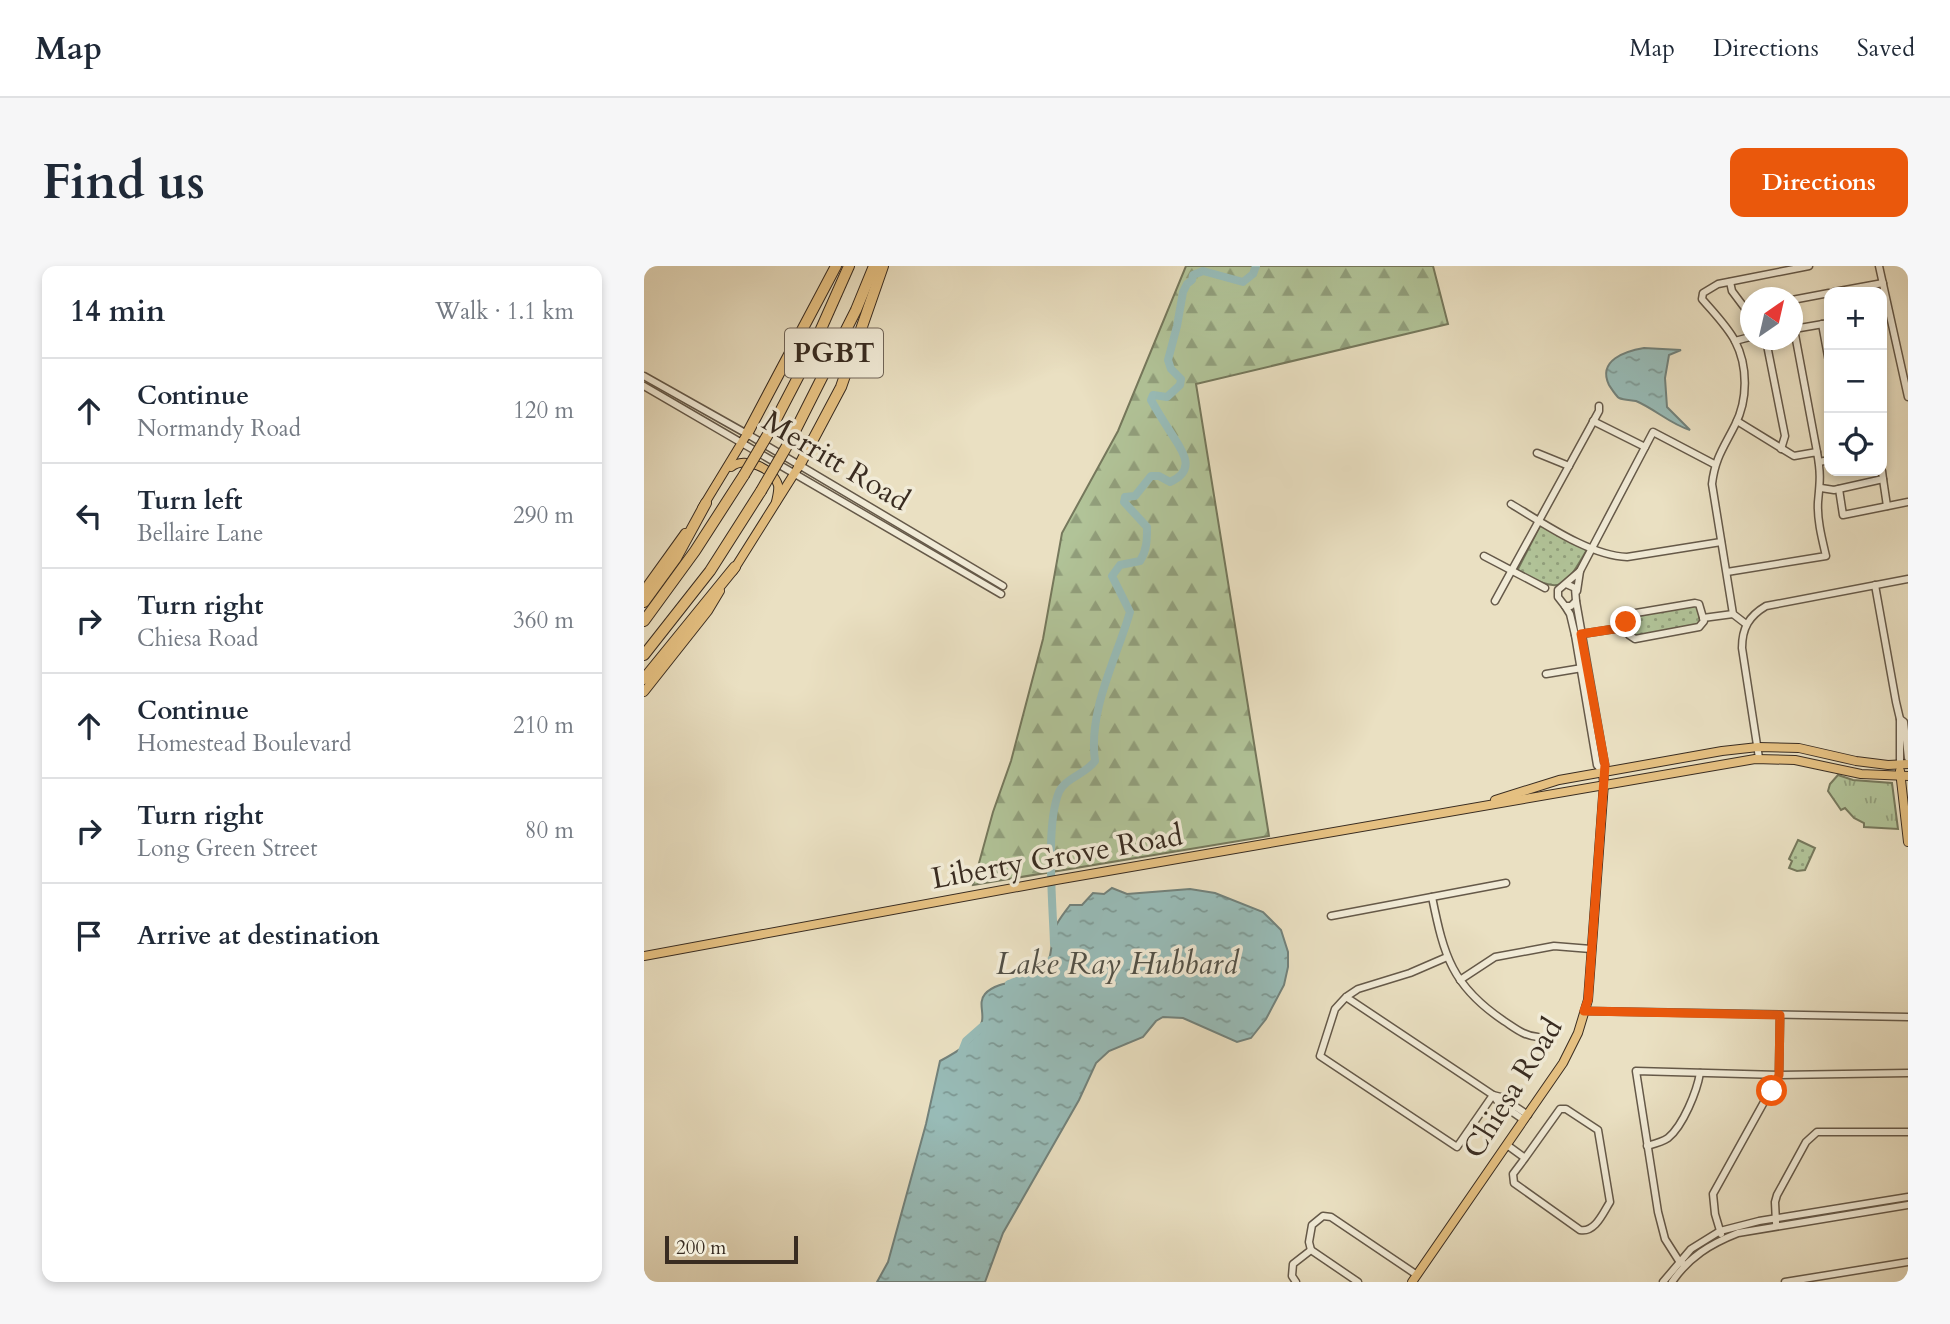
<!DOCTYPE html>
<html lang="en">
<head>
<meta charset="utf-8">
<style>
  :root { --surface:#fff; --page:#f6f6f7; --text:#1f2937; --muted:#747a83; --line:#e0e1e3; --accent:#ea580c }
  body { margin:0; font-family:Cardo,serif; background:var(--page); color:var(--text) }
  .controls { position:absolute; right:21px; top:21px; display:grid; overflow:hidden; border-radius:14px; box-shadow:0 4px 10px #0003 }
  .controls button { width:63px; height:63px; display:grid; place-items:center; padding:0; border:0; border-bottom:2px solid var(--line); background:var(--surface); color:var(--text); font:35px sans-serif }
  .compass { position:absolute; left:1096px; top:21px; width:63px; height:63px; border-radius:50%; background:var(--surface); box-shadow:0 4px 10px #0003; rotate:34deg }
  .scale { position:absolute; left:21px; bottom:18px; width:133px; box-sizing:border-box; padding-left:7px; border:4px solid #392c21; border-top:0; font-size:19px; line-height:24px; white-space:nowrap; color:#392c21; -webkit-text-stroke:5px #f1ebd7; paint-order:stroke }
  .stop { position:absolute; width:21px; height:21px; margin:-16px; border:5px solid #ea580c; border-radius:50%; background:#fff }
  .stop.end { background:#ea580c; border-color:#fff; box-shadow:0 2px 7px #0008 }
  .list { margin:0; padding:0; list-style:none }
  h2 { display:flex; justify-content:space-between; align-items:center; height:91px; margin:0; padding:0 28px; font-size:30px }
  h2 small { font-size:23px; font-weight:400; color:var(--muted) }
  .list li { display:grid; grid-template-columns:46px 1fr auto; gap:21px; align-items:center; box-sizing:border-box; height:105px; padding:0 28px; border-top:2px solid var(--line) }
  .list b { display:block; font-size:26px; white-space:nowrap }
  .list p { margin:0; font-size:23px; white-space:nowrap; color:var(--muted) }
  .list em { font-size:23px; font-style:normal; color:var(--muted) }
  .icon { flex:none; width:38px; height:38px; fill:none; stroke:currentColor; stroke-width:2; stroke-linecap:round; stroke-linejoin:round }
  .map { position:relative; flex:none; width:1264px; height:1016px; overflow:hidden; border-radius:14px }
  header { display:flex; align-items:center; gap:42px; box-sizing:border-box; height:98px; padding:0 35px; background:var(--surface); border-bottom:2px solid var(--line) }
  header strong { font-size:33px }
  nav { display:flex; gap:38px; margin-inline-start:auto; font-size:24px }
  .intro { display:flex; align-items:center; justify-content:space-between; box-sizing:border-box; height:168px; padding:0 42px }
  h1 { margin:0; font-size:49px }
  .button { padding:18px 32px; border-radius:14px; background:var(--accent); color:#fff; font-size:24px; font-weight:700 }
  main { display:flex; gap:42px; padding:0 42px }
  aside { flex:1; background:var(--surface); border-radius:14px; box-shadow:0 4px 10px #0003 }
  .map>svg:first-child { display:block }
  .grass { fill:url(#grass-tufts); stroke:#75785c; stroke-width:2 }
  .forest { fill:url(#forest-firs); stroke:#75785c; stroke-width:2 }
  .park { fill:url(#park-dots); stroke:#75785c; stroke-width:2 }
  .water { fill:url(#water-ripples); stroke:#72827c; stroke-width:2 }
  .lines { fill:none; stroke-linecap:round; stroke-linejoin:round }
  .river { stroke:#98bcb8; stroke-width:8 }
  .minor-casing { stroke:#655949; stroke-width:9 }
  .major-casing { stroke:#392c21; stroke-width:10 }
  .highway-casing { stroke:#392c21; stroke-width:12 }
  .minor { stroke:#f1ebd7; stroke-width:6 }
  .major { stroke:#e5c081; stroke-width:8 }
  .highway { stroke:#e5c081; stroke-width:10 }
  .highway-bridge-casing { stroke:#392c21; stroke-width:12; stroke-linecap:butt }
  .highway-bridge { stroke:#e5c081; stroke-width:10 }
  .route { stroke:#ea580c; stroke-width:9 }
  .labels { text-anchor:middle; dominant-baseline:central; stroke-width:7; stroke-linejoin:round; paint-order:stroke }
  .shield { fill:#f1ebd7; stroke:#706558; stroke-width:2 }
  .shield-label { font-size:28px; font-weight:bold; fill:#392c21 }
  .street-label { font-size:30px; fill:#392c21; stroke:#f1ebd7 }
  .water-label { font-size:32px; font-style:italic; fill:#515047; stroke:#f1ebd7 }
</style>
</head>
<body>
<header>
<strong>Map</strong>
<nav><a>Map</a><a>Directions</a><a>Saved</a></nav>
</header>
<div class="intro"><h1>Find us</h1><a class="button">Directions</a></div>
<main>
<aside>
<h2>14 min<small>Walk · 1.1 km</small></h2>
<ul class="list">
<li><svg class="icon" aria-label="ahead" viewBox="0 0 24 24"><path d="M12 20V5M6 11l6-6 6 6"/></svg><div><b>Continue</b><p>Normandy Road</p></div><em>120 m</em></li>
<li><svg class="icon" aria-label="left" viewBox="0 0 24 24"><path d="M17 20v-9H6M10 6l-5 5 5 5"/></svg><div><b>Turn left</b><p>Bellaire Lane</p></div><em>290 m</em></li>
<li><svg class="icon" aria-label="right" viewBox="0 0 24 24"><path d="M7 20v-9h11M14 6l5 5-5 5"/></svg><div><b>Turn right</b><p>Chiesa Road</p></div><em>360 m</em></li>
<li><svg class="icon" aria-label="ahead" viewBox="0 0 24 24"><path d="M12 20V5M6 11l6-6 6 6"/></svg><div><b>Continue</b><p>Homestead Boulevard</p></div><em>210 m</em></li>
<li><svg class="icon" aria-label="right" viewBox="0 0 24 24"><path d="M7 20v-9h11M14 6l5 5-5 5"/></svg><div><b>Turn right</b><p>Long Green Street</p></div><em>80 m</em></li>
<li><svg class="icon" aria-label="arrive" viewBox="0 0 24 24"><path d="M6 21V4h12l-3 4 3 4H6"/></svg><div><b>Arrive at destination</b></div></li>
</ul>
</aside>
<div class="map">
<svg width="1264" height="1016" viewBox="0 0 1264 1016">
  <defs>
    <pattern id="grass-tufts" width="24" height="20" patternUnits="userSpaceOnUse" patternTransform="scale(1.75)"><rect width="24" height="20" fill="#b1c398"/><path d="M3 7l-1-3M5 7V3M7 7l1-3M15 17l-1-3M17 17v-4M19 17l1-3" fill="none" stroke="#919f7c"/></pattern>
    <pattern id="forest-firs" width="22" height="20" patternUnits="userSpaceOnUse" patternTransform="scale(1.75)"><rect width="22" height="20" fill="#b1c398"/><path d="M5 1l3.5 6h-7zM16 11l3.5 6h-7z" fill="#919f7c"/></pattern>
    <pattern id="park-dots" width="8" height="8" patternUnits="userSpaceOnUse" patternTransform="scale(1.75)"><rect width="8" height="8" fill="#b1c398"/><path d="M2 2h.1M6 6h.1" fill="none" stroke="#919f7c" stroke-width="1.8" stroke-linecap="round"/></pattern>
    <pattern id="water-ripples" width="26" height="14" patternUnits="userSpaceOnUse" patternTransform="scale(1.75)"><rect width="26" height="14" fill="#98bcb8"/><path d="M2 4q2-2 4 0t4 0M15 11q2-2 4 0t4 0" fill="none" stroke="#7d9995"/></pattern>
  </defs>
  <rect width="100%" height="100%" fill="#eae0c2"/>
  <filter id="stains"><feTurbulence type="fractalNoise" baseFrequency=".00286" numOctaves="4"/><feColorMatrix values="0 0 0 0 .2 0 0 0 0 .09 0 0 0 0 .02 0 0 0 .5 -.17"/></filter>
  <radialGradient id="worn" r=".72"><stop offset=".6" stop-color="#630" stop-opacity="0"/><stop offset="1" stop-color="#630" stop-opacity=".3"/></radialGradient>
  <!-- grass -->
  <polygon class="grass" points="1194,509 1209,514 1248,517 1254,563 1220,561 1220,557 1210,552 1201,542 1197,544 1184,525 1186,518"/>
  <!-- forest -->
  <polygon class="forest" points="542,0 789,0 804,58 552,118 625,570 329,619 349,546 367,495 399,373 418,267 474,165"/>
  <!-- park -->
  <g class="park">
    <path d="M897,258L944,282C919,325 918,328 873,305Z"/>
    <polygon points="1053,339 1057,358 988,372 985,351"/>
    <polygon points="1154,574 1171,582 1161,604 1153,605 1145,602 1148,595 1145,593"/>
  </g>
  <!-- water -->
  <g class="water">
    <path d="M1000,82L1037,84L1025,89L1021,112L1023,141L1046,164C1026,158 1011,143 992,135C987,134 980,134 975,132C972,130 967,122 965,119C953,94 982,85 1000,82Z"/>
    <path d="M468,622L483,628L546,623L571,627L619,646L637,664L644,686V701L640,719L622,753L607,772L593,776L539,752L519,751L512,755L499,771L465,785L452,797L435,834L359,967L341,1016H233L244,996L282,858L296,795C311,787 335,774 338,755C340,746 334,736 341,728C355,712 390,718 401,704C408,694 407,674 411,662C414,654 421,646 426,639H438L449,627L460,628Z"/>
  </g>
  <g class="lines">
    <!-- river -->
    <g class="river">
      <path d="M410,678C409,640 401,559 415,526C421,512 442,508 451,495C444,444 472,394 486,346L468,310L476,299L496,295C503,284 503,274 503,261L480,236L481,231L491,230L507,210H515L526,216C554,204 538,184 527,167C520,156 513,145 507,134L509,129L523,131L536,119L537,113L527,103L524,94L533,60L539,26L543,18L548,14L549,9L559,5L599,16L609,8L612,0"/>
      <path d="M365,718C380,712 400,708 407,694"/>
      <polyline points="318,791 317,788 322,775 339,760"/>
    </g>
    <defs>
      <g id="minor">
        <polyline points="1235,0 1264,131"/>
        <polyline points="1086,16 1088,25 1106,49"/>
        <polyline points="1190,26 1239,17"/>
        <polyline points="1148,34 1185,27"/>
        <polyline points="1178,58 1185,96"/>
        <polyline points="1122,74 1141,170 1137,183"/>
        <polyline points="1091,75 1106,71"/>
        <polyline points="0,110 103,168 359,320"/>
        <polyline points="0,120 357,328"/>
        <polyline points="949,155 1001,181"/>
        <polyline points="1173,186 1150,63 1185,57"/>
        <polyline points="893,187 925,200"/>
        <polyline points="1175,196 1185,194"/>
        <polyline points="1239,213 1243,240"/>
        <polyline points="1177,222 1190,224 1239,213 1238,205"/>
        <polyline points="1195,223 1199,249 1264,236"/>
        <path d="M867,238C899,257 946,290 983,291L1077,276"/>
        <polyline points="840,290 901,322"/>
        <polyline points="936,305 1009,166 1070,198"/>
        <path d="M1083,306L1182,290C1178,273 1173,254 1174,236C1176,215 1177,208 1173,186L1150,190L1093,155"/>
        <polyline points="922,318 931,322 932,335 927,340 921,340 914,331 914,324 936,305 933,325"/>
        <polyline points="1231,319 1252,436 1256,453 1260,456 1264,492"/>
        <polyline points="851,335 955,145 955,140"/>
        <polyline points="932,335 961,499 959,506"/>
        <polyline points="921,340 926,348 931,369 953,499 959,506"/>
        <polyline points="1059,352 1089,348"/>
        <path d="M1102,358L1089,348L1068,218C1071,192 1080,181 1091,159C1104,134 1104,100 1091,75C1083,60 1069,46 1058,33L1059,27L1074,18L1165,0"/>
        <polyline points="931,369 983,361 985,369 991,373 1055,361 1060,355 1055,338 1051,337 986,348 983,351 983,361"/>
        <polyline points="902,408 938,402"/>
        <path d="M1115,492L1098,382C1098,362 1105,350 1122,340L1264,313"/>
        <polyline points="1256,498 1256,453"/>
        <path d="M788,631C800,690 808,720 860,755C871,762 880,770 894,771"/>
        <polyline points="687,650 862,617"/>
        <polyline points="816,714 851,691 910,680 947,683"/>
        <polyline points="702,731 849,829 813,881 676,790 691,743 702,731 714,723 766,707 803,691"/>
        <polyline points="941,745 1264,751"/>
        <polyline points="880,854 854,836 849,829 857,831 884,849"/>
        <path d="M863,879L881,892L869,908L870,917L936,964C951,967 959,947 966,936L954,864L922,843H916L881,892"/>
        <path d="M1003,880C1010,878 1018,876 1024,872C1039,860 1053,825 1056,807"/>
        <polyline points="1132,957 1131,936 1133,929 1162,876 1173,866 1264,866"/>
        <polyline points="1077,968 1071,948 1069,928 1135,809 1136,749"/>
        <polyline points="667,984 665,976 668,959 679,950 687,951 773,1009"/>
        <polyline points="1041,999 1035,995 1021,973 1014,946 992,805 1135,809 1264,807"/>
        <polyline points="652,1016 648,1010 649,998 667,984 714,1016"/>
        <polyline points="1019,1016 1047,983 1076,965 1115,955 1264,931"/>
        <path d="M1028,1016C1045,991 1066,978 1094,967L1264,939"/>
        <polyline points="1141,1016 1264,996"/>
      </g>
      <g id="major">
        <path d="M87,201C101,190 129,202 134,219C135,224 133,231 132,236"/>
        <polyline points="58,242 103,168"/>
        <polyline points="89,305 155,200"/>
        <polyline points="0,324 41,267"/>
        <polyline points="0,426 64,345 76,325"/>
        <polyline points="1256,505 1264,576"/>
        <polyline points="851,534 915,514 1078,485 1114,481 1155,482 1212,495 1244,499 1264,498"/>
        <polyline points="0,690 412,614 1111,493 1151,494 1217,508 1264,510"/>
        <polyline points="768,1016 919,797 934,767 944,734 960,517 959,506"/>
      </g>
      <g id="highway">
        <polyline points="126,165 165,90 205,0"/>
        <polyline points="103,168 192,0"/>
        <polyline points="147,173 212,44 230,0"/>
        <polyline points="155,200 197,121 239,0"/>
        <polyline points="0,336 32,292 62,237"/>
        <polyline points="0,355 51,285 100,209"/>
        <polyline points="0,389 66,305 117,225"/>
        <polyline points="0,413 91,301"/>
      </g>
    </defs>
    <!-- minor casing -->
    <use href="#minor" class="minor-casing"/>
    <!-- major casing -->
    <use href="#major" class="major-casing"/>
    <!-- highway casing -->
    <use href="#highway" class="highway-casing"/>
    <!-- minor -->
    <use href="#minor" class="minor"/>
    <!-- major -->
    <use href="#major" class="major"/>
    <!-- highway -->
    <use href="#highway" class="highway"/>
    <defs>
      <g id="highway-bridge">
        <polyline points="100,209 126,165"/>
        <polyline points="117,225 147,173"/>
      </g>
    </defs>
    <!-- highway-bridge casing -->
    <use href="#highway-bridge" class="highway-bridge-casing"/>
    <!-- highway-bridge -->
    <use href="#highway-bridge" class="highway-bridge"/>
  </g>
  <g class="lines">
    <!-- route -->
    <polyline class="route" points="982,356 983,361 937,368 961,499 944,734 940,745 1136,749 1135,809 1128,825"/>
  </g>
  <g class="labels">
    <!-- shield labels -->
    <rect class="shield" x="141" y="62.5" width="98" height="49" rx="5"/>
    <g class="shield-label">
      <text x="190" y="87">PGBT</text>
    </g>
    <!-- street labels -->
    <g class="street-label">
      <text transform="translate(192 195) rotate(31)">Merritt Road</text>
      <text transform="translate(413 591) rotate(-10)">Liberty Grove Road</text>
      <text transform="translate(869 822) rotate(-58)">Chiesa Road</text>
    </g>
    <!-- water labels -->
    <g class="water-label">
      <text x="473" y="698">Lake Ray Hubbard</text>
    </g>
  </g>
  <rect width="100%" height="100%" filter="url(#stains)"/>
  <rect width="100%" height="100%" fill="url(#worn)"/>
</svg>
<div class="controls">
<button>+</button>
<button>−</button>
<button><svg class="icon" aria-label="locate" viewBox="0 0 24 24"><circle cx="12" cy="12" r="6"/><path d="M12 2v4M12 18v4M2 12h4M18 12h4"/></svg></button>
</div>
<svg class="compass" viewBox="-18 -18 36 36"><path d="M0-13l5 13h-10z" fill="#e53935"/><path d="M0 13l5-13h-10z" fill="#747a83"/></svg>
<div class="scale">200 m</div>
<div class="stop" style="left:1128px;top:825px"></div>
<div class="stop end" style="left:982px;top:356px"></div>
</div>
</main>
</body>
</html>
